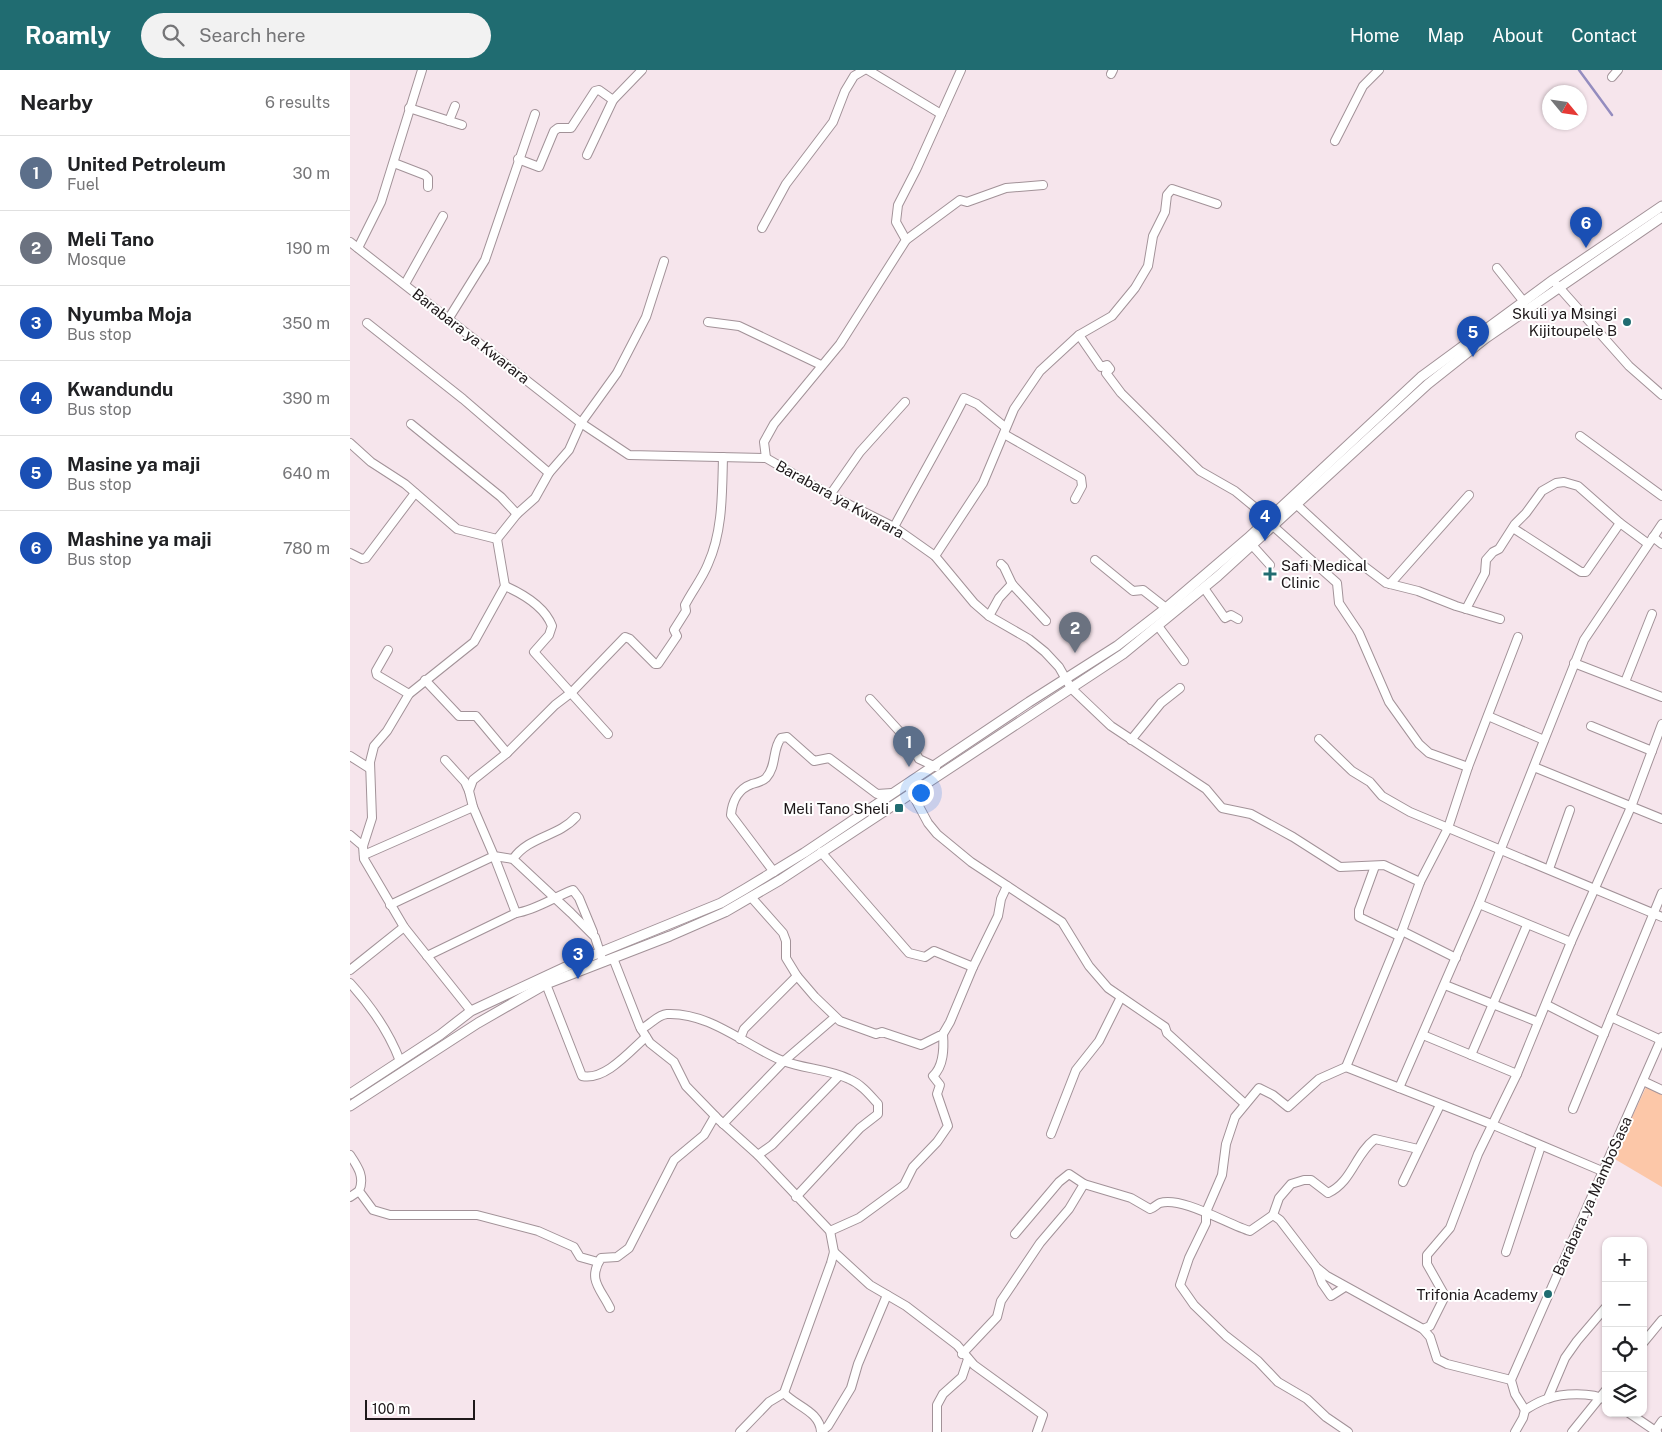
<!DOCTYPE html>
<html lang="en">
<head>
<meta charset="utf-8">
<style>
  :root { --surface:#fff; --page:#f2f2f2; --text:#202124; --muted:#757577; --line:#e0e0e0; --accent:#206c71 }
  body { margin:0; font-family:"Public Sans",sans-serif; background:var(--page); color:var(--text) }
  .controls { position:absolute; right:15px; bottom:15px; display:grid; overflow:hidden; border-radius:10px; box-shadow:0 1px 4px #0004 }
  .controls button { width:45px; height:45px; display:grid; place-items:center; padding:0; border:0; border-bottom:1px solid var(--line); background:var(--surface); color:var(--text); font:25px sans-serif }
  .compass { position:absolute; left:1192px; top:15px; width:45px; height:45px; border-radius:50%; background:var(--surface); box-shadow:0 1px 4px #0004; rotate:119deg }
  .scale { position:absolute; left:15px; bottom:12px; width:110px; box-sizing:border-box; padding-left:5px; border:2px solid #1e181a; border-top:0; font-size:14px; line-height:18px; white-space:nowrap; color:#1e181a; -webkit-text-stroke:4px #fff; paint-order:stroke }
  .you { position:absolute; left:570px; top:722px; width:18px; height:18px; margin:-12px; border:4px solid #fff; border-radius:50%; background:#1a73e8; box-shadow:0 0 0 8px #1a73e833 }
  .badge { display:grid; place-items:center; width:32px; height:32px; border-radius:50%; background:var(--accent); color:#fff; font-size:16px; font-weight:700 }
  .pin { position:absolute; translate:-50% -41px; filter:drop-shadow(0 1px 2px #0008) }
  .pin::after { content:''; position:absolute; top:26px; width:18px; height:15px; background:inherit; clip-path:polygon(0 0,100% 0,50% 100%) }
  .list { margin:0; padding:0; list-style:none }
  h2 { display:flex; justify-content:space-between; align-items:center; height:65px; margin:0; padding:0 20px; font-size:21px }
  h2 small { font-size:16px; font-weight:400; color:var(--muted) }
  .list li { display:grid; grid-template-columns:32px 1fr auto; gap:15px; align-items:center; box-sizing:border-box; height:75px; padding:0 20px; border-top:1px solid var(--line) }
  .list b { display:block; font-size:19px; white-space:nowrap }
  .list p { margin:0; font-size:16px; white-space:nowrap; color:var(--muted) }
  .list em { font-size:16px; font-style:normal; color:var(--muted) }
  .icon { flex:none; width:28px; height:28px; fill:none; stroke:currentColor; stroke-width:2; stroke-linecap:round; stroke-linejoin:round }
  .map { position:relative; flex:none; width:1312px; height:1362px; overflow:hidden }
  header { display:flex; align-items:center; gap:30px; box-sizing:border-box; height:70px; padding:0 25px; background:var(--accent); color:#fff }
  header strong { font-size:24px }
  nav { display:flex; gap:28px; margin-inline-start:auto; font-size:18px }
  .search { width:350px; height:45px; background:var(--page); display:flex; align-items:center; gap:12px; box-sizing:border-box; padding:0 18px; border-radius:28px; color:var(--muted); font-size:19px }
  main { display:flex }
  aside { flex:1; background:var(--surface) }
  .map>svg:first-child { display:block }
  .green { fill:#fcc7a8 }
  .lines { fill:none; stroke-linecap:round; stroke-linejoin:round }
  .stream { stroke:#948cbf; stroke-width:2.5 }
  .minor-casing { stroke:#a29298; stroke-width:10 }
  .major-casing { stroke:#a29298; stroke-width:11 }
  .minor { stroke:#fff; stroke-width:8 }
  .major { stroke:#fff; stroke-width:9 }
  .poi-dot { fill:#206c71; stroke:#fff; stroke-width:2 }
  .labels { text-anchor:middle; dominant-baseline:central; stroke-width:4; stroke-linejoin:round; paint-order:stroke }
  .poi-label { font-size:15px; fill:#1e181a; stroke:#fff; text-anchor:end }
  .street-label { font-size:15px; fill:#1e181a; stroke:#fff }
</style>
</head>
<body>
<header>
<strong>Roamly</strong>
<div class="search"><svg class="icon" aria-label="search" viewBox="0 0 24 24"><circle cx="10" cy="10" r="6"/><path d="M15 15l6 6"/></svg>Search here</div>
<nav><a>Home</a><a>Map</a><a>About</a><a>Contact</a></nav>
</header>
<main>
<aside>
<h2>Nearby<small>6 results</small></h2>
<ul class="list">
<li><span class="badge" style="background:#5c6f8a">1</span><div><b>United Petroleum</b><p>Fuel</p></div><em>30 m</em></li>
<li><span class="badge" style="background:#6b7280">2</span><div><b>Meli Tano</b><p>Mosque</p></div><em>190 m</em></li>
<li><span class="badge" style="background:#1a4fb4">3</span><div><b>Nyumba Moja</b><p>Bus stop</p></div><em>350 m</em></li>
<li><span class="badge" style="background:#1a4fb4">4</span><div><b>Kwandundu</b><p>Bus stop</p></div><em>390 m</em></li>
<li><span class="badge" style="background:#1a4fb4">5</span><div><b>Masine ya maji</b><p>Bus stop</p></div><em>640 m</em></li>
<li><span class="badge" style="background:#1a4fb4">6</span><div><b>Mashine ya maji</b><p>Bus stop</p></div><em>780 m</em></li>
</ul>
</aside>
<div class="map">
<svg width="1312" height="1362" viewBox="0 0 1312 1362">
  <rect width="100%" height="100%" fill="#f6e5ec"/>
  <!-- green -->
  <polygon class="green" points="1296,1017 1312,1025 1312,1117 1263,1088"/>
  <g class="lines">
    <!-- stream -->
    <polyline class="stream" points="1229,0 1262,45"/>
    <defs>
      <g id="minor">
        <polyline points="518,0 591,44"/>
        <polyline points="761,4 763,0"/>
        <polyline points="1262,7 1268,0"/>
        <polyline points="59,38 112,55"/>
        <polyline points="99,51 105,36"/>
        <polyline points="985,71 1013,16 1029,0"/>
        <polyline points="237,85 263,30"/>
        <polyline points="168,89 189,97 204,61 208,58 221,58 245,21 249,20 263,30 292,0"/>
        <polyline points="44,93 75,105 78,108 78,117"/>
        <polyline points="412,158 436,114 483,52 495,21 504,6 514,0"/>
        <polyline points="556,170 610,130 617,132 656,118 693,115"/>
        <polyline points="0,172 231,353 279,385 416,388 480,425 544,457 585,486 624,533 639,546 679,569 695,582 709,597 721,618 761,656 856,719 872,738 901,744 943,767 990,797 1034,795 1070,812"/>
        <polyline points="8,178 31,132 72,0"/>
        <polyline points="1147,198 1174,232"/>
        <polyline points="55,214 93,146"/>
        <polyline points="1207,215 1279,296 1312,325"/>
        <polyline points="99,248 135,190 185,44"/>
        <polyline points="358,252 389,256 471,295"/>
        <polyline points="17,253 113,329 199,403"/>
        <polyline points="729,265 751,297 757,295 760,299 756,303 771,323 850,401 885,421 918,448 923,456 987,513 989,533 1009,563 1039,632 1069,674 1079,683 1118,697"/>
        <polyline points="61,354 151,427 167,444"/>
        <polyline points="654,364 731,408 732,416 725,429"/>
        <polyline points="1230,366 1312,426"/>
        <polyline points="0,373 21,392 55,414 107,459 147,469"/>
        <polyline points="416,388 414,372 424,354 490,274 556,170 546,152 548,135 566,100 611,0"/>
        <polyline points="480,425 510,382 555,332"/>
        <polyline points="946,434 1011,494 1036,513 1068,521 1106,536 1150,549"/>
        <path d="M544,457C567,414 592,372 614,328L627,334L655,357"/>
        <polyline points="1163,458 1231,502 1236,502 1270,453"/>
        <polyline points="1303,467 1312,474"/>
        <polyline points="147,469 167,444 185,428 199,403 219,380 231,353 267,303 296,247 314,191"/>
        <polyline points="902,475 920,495"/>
        <polyline points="0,483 12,489 16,488 65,423"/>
        <polyline points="585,486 633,413 664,339 690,301 729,265 762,246 785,218 798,196 803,166 815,142 817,125 822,119 867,134"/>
        <polyline points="745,490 783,521 793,520 816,538"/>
        <polyline points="651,494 654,497 662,514 696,551"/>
        <polyline points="1040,514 1119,425"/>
        <path d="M155,516C173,524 195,537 202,556L199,565L184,582L258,664"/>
        <polyline points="854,518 875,548 881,545 888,549"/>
        <polyline points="1116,539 1135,503 1136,490 1143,482 1149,479 1165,454 1176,443 1192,421 1206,413 1214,412 1228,416 1270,453 1297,473"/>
        <polyline points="639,546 649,528 662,514"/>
        <polyline points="808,556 834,591"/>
        <polyline points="38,580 26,601 27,605 59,624"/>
        <polyline points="1224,593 1312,627"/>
        <polyline points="75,610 109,646 126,646 157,683"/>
        <polyline points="1275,612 1302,544"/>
        <polyline points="520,629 560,673 569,689 586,697"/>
        <polyline points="1138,646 1194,670"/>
        <polyline points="1241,656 1302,681"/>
        <polyline points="969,669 1002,701 1020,712 1032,726 1060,742 1312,847"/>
        <polyline points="781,670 811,633 830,618"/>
        <polyline points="0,686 19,698"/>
        <polyline points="95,690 115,712 119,721"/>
        <polyline points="1184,697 1312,749"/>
        <polyline points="557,714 578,753 587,764 621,792 712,852 739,896 758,918 815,957 817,963 895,1034"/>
        <polyline points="0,765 13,776"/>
        <polyline points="471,782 559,883 575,887 584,881 623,897"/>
        <polyline points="14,785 123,737"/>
        <path d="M163,789C179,766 208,767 226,747"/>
        <polyline points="1025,796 1009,840 1009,847 1049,866"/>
        <polyline points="1199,799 1220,740"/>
        <path d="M424,802L381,745C382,732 388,719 402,714C406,713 413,711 416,708C427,696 422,679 431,668L437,667L464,691L479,688L527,724L542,723"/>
        <polyline points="401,827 433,863 436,871 436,888 447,906 465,927 490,951 526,964 532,962 571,975 593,964 600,952 623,897 648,846 651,829 657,816"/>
        <polyline points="1129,834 1221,872"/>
        <polyline points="40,835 144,786 166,843"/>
        <polyline points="1052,861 1106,888"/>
        <path d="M77,886L166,843C186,840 204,827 223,820L229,828L243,862"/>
        <polyline points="263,888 290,957 300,973 324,992 336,1016 369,1050 408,1085 480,1161 484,1182 481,1193 434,1323 419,1332 390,1362"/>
        <path d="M253,892L245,867L221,843L163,789L144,786L123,737L119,721L123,710L157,683L205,635L222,622L275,567L280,569L305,594H308L327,566L324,560L336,541L335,535C342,521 352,509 358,494C373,461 372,422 373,387"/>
        <polyline points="0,900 54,857"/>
        <path d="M0,913C20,935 39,962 50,991"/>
        <path d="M196,914L232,1006C255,1011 280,981 296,967"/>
        <polyline points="1095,915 1188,952"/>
        <polyline points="1197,935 1254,964"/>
        <polyline points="121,941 54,857 14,789 13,776 22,748 20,692 24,676 37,661 59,624 124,572 155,516 147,469"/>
        <polyline points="1261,947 1311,970"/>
        <path d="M291,959C300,955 307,945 317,944C360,942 396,976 433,991C455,999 478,999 499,1009C511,1014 520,1025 528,1034V1044L510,1058L446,1127"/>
        <polyline points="1073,965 1167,1004"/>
        <polyline points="390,969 394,959 447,906"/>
        <polyline points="1121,985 1177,855"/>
        <polyline points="996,997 1141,1054 1252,1101"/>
        <polyline points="1293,1011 1312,1020"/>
        <polyline points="1049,1018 1129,834 1234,570 1312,454"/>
        <polyline points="1223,1039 1312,823"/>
        <polyline points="373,1054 434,991 484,948"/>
        <polyline points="701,1064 726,1000 749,971 771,927"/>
        <path d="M0,1085C8,1097 15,1107 9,1121L23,1140L40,1145H127L188,1161L224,1177L230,1187L248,1192"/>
        <polyline points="408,1085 422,1075 489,1006"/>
        <polyline points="1053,1112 1090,1035"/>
        <polyline points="0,1127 9,1121"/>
        <path d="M923,1145L929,1128L941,1114L954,1110H961L978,1123C1002,1112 1005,1084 1025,1069L1068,1079"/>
        <path d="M480,1161L509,1148L554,1115L563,1097L587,1072L598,1056L587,1024L590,1015L583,1006C594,996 594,978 593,964"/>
        <path d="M665,1164L709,1112L719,1104L734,1114L781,1128L800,1139C804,1138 807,1134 810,1133C832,1126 879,1155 900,1161L923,1145L930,1150L966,1197L977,1206L1073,1259L1080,1267L1087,1289L1097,1294L1161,1310"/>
        <polyline points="484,1182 520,1215 556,1236 607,1275 624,1295 693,1345 687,1362"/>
        <polyline points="1156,1182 1191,1076"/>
        <polyline points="966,1197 972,1213 981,1226 995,1217"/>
        <path d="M260,1238C251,1219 237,1210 251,1188L267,1187L279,1178L324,1090L354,1065L365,1046"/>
        <polyline points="1073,1259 1080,1256 1095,1226 1077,1194 1077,1185 1100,1158 1128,1084 1167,1004 1221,872 1281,737 1312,654"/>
        <polyline points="1293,1273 1312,1250"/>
        <polyline points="612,1284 647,1247 651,1231 690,1173 719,1139 734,1114"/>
        <path d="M434,1323C445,1336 470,1341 471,1362"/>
        <polyline points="1198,1328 1215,1288 1227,1271 1256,1237"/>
        <polyline points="1175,1340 1165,1324 1161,1310 1312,967"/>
        <path d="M1175,1340C1182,1336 1189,1331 1197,1329C1212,1323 1242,1322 1256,1330"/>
        <polyline points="1279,1343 1307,1362"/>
        <polyline points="1305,1361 1312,1351"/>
        <polyline points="471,1362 478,1356 501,1318 508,1294 537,1225"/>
        <polyline points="587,1362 587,1335 593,1324 612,1307 618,1289"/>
        <polyline points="998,1362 976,1347 957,1329 928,1312 908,1291 876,1266 844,1235 830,1215 839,1188 856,1153 856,1142 872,1105 876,1074 885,1047 909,1018 923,1025 938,1037 969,1009 996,997 1052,861 1070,812 1098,758 1118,697 1168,567"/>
        <polyline points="1165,1362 1173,1348 1175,1340"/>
        <polyline points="1222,1362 1256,1320"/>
      </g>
      <g id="major">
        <polyline points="0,1024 90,965 121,941 224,893 371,833 395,819 454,783 679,632 767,576 816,538 898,468 1071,307 1203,210 1312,136"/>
        <polyline points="0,1036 128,953 196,914 320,866 375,842 430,810 773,584 868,506 1078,314 1136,268 1312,147"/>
      </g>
    </defs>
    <!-- minor casing -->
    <use href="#minor" class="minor-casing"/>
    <!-- major casing -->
    <use href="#major" class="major-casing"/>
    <!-- minor -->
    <use href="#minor" class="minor"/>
    <!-- major -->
    <use href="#major" class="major"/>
  </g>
  <!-- markers -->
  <g class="poi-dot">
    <circle cx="1277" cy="252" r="5"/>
    <path d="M917.5 496.5h5v5h5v5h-5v5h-5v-5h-5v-5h5z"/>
    <rect x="544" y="733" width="10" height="10" rx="2.5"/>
    <circle cx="1198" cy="1224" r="5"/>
  </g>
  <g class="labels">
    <!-- poi labels -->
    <g class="poi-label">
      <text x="1267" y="243">Skuli ya Msingi<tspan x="1267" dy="17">Kijitoupele B</tspan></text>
      <text x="931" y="495" text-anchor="start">Safi Medical<tspan x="931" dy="17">Clinic</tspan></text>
      <text x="539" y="738">Meli Tano Sheli</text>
      <text x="1188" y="1224">Trifonia Academy</text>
    </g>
    <!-- street labels -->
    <g class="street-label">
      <text transform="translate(121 266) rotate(38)">Barabara ya Kwarara</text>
      <text transform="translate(490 429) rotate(29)">Barabara ya Kwarara</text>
      <text transform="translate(1242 1126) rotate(-66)">Barabara ya MamboSasa</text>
    </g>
  </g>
</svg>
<div class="controls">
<button>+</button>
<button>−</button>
<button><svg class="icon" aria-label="locate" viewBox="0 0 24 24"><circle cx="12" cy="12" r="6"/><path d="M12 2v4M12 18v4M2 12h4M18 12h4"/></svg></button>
<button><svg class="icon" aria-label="layers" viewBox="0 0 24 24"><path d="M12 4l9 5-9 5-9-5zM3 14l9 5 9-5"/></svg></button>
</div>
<svg class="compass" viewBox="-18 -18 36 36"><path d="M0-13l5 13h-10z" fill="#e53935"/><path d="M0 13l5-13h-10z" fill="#757577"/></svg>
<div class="scale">100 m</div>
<div class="you"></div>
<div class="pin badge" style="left:559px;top:697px;background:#5c6f8a">1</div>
<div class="pin badge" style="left:725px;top:583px;background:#6b7280">2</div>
<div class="pin badge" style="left:228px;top:909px;background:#1a4fb4">3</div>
<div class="pin badge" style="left:915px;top:471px;background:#1a4fb4">4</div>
<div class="pin badge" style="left:1123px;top:287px;background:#1a4fb4">5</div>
<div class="pin badge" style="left:1236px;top:178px;background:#1a4fb4">6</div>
</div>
</main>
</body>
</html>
